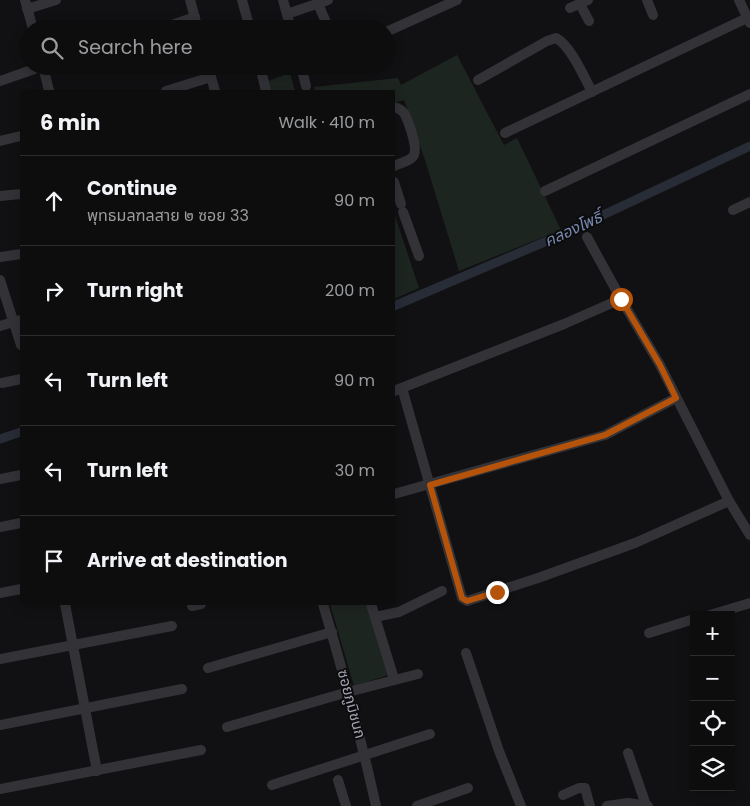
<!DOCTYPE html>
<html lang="en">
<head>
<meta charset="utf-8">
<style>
  :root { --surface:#0d0d0e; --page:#161617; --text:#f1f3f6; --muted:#9a9c9e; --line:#2d2d2e }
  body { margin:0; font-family:Poppins,"Noto Sans Thai",sans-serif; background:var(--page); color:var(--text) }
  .controls { position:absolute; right:15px; bottom:15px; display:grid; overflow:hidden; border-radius:0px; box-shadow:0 2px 12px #0003 }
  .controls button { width:45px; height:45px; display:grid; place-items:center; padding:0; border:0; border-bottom:1px solid var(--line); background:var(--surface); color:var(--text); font:25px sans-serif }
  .stop { position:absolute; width:15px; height:15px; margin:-11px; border:4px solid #b45309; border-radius:50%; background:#fff }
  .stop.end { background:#b45309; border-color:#fff; box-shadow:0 1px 5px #0008 }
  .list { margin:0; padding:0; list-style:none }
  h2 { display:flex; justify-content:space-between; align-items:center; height:65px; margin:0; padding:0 20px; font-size:21px }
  h2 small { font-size:16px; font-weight:400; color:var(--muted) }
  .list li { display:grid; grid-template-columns:32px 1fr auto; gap:15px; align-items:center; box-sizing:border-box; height:90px; padding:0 20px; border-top:1px solid var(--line) }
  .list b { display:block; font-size:19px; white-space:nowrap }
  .list p { margin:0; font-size:16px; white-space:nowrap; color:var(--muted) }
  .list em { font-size:16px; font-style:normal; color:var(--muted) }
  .icon { flex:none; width:28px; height:28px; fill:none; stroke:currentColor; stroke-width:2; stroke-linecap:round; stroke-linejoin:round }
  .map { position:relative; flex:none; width:750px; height:806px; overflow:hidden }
  .search { position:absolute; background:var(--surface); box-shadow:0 2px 12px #0003; left:20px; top:20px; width:375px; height:55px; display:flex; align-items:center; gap:12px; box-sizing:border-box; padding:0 18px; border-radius:28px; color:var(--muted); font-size:19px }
  .panel { position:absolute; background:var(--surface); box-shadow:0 2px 12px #0003; left:20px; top:90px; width:375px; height:515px; border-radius:0px }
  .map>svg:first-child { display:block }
  .green { fill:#1d2520 }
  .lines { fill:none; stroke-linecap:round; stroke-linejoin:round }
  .canal { stroke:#272c36; stroke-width:9 }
  .street { stroke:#323237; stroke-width:10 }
  .route { stroke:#b45309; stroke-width:6 }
  .labels { text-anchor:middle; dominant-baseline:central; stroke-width:4; stroke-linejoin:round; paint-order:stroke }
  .street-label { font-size:15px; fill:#a2a3b3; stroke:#0c0c0d }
  .water-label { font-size:16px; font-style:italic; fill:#7889af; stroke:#0c0c0d }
</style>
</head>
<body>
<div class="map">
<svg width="750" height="806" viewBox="0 0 750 806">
  <rect width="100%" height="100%" fill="#111113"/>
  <!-- green -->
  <g class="green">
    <polygon points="457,55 504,145 517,138 561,230 459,271 425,160 404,100 394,103 394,91 315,91 314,87 398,78 401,85"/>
    <polygon points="290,73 295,91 271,91 268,81"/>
    <polygon points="394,213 419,288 394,299"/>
    <polygon points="330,604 367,604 389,675 354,686"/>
  </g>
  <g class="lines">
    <!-- canal -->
    <g class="canal">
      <polyline points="394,306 554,238 750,146"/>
      <polyline points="0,439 21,432"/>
    </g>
    <!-- street -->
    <g class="street">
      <polyline points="25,0 33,29"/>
      <polyline points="190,0 198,29"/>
      <polyline points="242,0 250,29"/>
      <polyline points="283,0 291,29"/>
      <polyline points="647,0 653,15"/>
      <polyline points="739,0 750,23"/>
      <polyline points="318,4 329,29"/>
      <polyline points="580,4 589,21"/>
      <polyline points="570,8 588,0"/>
      <polyline points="27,9 56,0"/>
      <polyline points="287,14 328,0"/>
      <polyline points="160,29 195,17"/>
      <polyline points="386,32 457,0"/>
      <polyline points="43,66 49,91"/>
      <polyline points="208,66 215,91"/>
      <polyline points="260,66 266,91"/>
      <polyline points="301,66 306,86"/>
      <path d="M478,80L547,41L556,38C571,46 584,77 592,92"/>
      <polyline points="0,81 43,66"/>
      <polyline points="166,91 211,77"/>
      <path d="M394,107C398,108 401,109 404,113C408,120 418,147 414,155C411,161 400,163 394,166"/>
      <polyline points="505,133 747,18"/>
      <polyline points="0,141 21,136"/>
      <polyline points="394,182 401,204"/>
      <polyline points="545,191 750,94"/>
      <polyline points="0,196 21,194"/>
      <polyline points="733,210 750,202"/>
      <polyline points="403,212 419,256"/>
      <polyline points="587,237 621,299 660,365 729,501 750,535"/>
      <polyline points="0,257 21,254"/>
      <polyline points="0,280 21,345"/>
      <polyline points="0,326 21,320"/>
      <polyline points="2,383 21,379"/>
      <polyline points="402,388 462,598 467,601 538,578 635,543 729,501"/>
      <polyline points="394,391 564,324 621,299"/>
      <polyline points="0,479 21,475"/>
      <polyline points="394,494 605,435 676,398"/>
      <polyline points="0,527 21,523"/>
      <polyline points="0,593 21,589"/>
      <polyline points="65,604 97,771"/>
      <path d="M323,604C343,671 361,738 376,806"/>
      <polyline points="371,604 394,679"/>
      <polyline points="192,606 201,604"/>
      <polyline points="710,615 750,603"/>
      <polyline points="375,617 399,612 442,591"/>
      <polyline points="649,633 694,619"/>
      <polyline points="466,653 499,751 521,806"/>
      <polyline points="0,659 172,626"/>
      <polyline points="208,668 332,632"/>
      <polyline points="0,725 182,689"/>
      <polyline points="227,727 348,692 418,674"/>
      <polyline points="628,753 646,805"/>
      <polyline points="338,780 346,806"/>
      <polyline points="272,785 430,734"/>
      <polyline points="0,789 201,750"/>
      <polyline points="563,795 579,788 585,788 590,806"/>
      <polyline points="417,806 468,788"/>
      <polyline points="607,806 628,803 648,806"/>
    </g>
  </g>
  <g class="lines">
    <!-- route -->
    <polyline class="route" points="497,592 467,601 462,598 430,485 605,435 676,398 660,365 621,299"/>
  </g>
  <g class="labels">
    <!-- street labels -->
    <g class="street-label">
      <text transform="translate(352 704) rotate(75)">ซอยภูมิชนก</text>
    </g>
    <!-- water labels -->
    <g class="water-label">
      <text transform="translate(573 229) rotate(-25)">คลองโพธิ์</text>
    </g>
  </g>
</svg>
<div class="controls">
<button>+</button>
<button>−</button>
<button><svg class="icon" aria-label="locate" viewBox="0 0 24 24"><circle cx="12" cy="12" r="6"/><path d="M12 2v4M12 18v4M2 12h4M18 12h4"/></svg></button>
<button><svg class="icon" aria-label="layers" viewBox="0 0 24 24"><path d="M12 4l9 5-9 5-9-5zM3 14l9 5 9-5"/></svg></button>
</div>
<div class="stop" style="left:621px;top:299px"></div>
<div class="stop end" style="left:497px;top:592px"></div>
<div class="search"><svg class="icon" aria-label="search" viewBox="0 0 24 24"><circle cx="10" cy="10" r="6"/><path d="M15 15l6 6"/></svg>Search here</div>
<section class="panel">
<h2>6 min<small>Walk · 410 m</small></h2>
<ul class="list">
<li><svg class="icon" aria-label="ahead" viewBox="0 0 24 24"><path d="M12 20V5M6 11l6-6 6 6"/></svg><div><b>Continue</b><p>พุทธมลฑลสาย ๒ ซอย 33</p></div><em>90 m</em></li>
<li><svg class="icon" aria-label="right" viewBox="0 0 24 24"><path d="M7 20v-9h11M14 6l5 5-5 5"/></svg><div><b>Turn right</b></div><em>200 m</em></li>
<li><svg class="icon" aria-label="left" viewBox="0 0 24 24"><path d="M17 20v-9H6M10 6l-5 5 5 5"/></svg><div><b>Turn left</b></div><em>90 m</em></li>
<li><svg class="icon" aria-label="left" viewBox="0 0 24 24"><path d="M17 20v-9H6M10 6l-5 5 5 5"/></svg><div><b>Turn left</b></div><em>30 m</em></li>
<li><svg class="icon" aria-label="arrive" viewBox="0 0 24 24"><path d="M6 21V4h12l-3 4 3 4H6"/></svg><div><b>Arrive at destination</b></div></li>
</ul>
</section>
</div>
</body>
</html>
